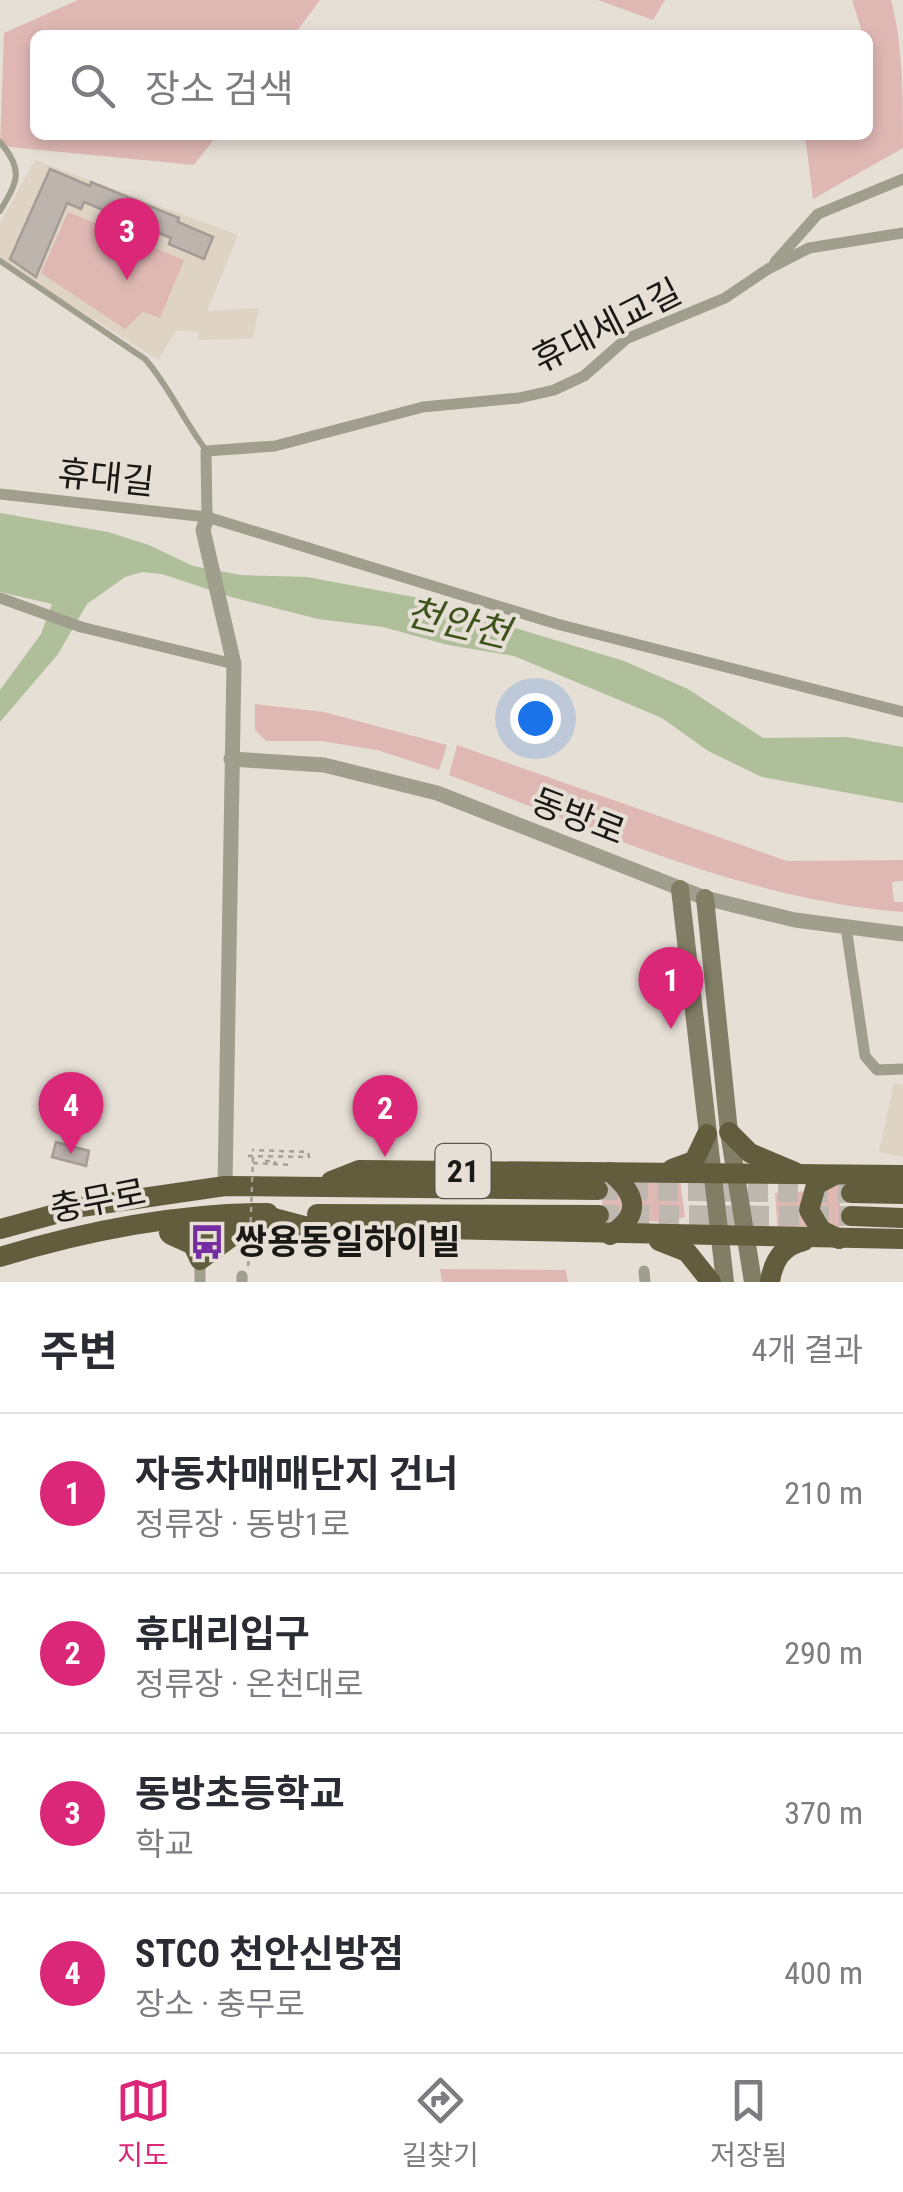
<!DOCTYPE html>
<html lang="ko">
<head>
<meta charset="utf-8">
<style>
  :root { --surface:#fff; --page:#f2f2f3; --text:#2b2b33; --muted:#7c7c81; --line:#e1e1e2; --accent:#db2777 }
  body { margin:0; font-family:"Roboto Condensed","Noto Sans KR",sans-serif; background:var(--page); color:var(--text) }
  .you { position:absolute; left:535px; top:718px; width:35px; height:35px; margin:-25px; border:8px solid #fff; border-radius:50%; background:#1a73e8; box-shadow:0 0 0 15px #1a73e833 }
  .badge { display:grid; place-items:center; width:65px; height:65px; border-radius:50%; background:var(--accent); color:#fff; font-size:32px; font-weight:700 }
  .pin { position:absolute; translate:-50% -82px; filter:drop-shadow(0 2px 5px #0008) }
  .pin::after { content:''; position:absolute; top:52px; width:35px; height:30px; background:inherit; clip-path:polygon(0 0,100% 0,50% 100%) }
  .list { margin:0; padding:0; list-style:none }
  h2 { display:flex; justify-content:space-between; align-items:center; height:130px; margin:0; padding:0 40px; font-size:42px }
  h2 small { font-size:32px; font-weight:400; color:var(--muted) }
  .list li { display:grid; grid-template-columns:65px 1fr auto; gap:30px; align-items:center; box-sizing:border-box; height:160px; padding:0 40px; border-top:2px solid var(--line) }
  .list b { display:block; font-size:38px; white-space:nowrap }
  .list p { margin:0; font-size:32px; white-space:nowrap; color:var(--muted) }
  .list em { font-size:32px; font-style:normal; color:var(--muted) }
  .icon { flex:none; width:55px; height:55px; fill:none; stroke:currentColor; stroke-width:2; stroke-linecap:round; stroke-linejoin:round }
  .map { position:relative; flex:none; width:903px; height:1282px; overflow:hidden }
  .search { position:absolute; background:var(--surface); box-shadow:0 5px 15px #0003; left:30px; right:30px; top:30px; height:110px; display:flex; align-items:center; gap:25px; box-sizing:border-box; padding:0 35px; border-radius:15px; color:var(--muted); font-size:38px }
  .sheet { height:770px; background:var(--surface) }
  nav { display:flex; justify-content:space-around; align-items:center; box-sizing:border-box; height:140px; border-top:2px solid var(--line); background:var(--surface); font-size:28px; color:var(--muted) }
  nav a { display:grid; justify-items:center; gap:5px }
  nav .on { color:var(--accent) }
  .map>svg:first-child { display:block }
  .built { fill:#dfd3c4 }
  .green { fill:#dfb8b4 }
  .water { fill:#afbf99 }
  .building { fill:#beb4ae; stroke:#a69c96; stroke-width:2.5 }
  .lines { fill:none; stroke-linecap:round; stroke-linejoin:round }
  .trunk-tunnel { stroke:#bdb7af; stroke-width:20; stroke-dasharray:20 10; stroke-linecap:butt }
  .path { stroke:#a5a099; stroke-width:2.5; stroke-dasharray:5 5; stroke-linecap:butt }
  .service { stroke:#a09e8d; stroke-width:6 }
  .minor { stroke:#a09e8d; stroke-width:11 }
  .tertiary { stroke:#a09e8d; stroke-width:15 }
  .secondary { stroke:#817e65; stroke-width:18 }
  .trunk { stroke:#625d3c; stroke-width:20 }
  .path-bridge { stroke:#a5a099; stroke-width:2.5; stroke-dasharray:5 5; stroke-linecap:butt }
  .labels { text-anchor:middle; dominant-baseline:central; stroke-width:8; stroke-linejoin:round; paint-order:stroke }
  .shield { fill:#e6dfd6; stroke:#58544f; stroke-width:2.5 }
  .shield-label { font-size:32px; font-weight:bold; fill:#1b1915 }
  .street-label { font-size:35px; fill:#1b1915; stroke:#e6dfd6 }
  .poi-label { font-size:35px; font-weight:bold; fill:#1b1915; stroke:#e6dfd6; text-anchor:start }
  .water-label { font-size:38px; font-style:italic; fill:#3f531c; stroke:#e6dfd6 }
</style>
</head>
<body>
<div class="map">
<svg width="903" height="1282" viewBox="0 0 903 1282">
  <rect width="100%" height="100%" fill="#e6dfd6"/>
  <!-- built -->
  <g class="built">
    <polygon points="35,160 238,235 207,311 259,308 253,338 198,340 198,332 176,330 158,360 0,260 0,223"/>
    <polygon points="894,1083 903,1085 903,1157 879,1152"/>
  </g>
  <!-- green -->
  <g class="green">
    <polygon points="78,0 320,0 294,35 35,35 35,135 217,135 194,165 0,146 4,33"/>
    <polygon points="598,0 665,0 653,20"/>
    <path d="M852,0H891C903,43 903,101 903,148L813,199L805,135H868V35H863Z"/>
    <polygon points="68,212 184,260 160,318 143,312 125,329 41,273"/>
    <polygon points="255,704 324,712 447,745 439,770 377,750 321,741 266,741 255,730"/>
    <path d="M457,745L787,861L903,860V881L892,882L894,902H903V912C745,900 596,830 449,775Z"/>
    <polygon points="603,1179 622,1190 624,1216 602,1229"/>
    <polygon points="680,1179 685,1217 663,1222 635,1220 632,1181"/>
    <polygon points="841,1181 839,1233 829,1229 816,1203 824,1189"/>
    <polygon points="809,1191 811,1228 778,1234 775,1193"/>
    <polygon points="440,1269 566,1270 568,1282 442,1282"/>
  </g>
  <!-- water -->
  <polygon class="water" points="0,513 108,532 149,545 193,566 241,575 307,577 414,597 624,661 688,689 763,738 847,737 903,747 903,803 762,777 708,751 662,718 514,656 448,645 383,627 318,619 231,597 162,574 142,572 125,577 87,604 58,654 0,722 0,690 41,634 52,604 0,592"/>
  <!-- building -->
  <g class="building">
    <polygon points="50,169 90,186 91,182 179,218 178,222 213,237 204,259 169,244 171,238 84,202 81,209 67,203 36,277 10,259"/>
    <polygon points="56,1142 89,1151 86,1166 52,1157"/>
  </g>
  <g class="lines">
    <!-- trunk-tunnel -->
    <g class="trunk-tunnel">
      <polyline points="598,1190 851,1193"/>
      <polyline points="599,1215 851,1216"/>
    </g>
    <!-- path -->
    <g class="path">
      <polyline points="248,1156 309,1157 308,1152 252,1150"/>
      <polyline points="265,1161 275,1161 275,1164"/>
      <polyline points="253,1163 291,1165"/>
      <polyline points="250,1256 256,1256 274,1243"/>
      <polyline points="248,1266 250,1244"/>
    </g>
    <!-- service -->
    <g class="service">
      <path d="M0,142C24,170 18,181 0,211"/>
      <path d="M0,261L145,359C169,386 183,420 206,450"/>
    </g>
    <!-- minor -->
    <g class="minor">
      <polyline points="775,262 818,214 903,179"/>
      <polyline points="0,494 207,517 557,624 903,712"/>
      <polyline points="207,517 206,451 275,446 423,407 519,398 554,390 584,376 626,339 725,298 768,269 809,248 903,233"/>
      <polyline points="0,598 81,627 234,664"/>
      <polyline points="846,927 865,1056 877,1070 903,1069"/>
      <polyline points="644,1271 645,1282"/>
      <polyline points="242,1276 242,1282"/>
      <polyline points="200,1282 200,1260"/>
    </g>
    <!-- tertiary -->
    <g class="tertiary">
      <polyline points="207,517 203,530 234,664 225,1186"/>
      <polyline points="231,759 324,765 437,793 705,898 795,920 903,934"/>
    </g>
    <!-- secondary -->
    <g class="secondary">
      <polyline points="680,889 725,1282"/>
      <polyline points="705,898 729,1132 753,1282"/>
    </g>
    <!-- trunk -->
    <g class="trunk">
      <polyline points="729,1132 750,1153 795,1172"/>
      <polyline points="672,1169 694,1161 707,1134"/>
      <polyline points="835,1175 816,1185 809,1210 821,1230 839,1239"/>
      <polyline points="331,1181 359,1170 903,1175"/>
      <polyline points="851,1193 903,1194"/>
      <polyline points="255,1213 304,1226 903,1239"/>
      <polyline points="317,1214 599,1215"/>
      <polyline points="851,1216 903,1218"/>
      <polyline points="0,1229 81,1207 225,1186 598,1190"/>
      <polyline points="169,1233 280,1227"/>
      <polyline points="171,1235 193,1245 200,1260 241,1230"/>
      <path d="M610,1235C642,1215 637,1194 610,1172"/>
      <polyline points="659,1241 687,1252 711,1282"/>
      <path d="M0,1257C86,1231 178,1213 268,1213"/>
      <path d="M770,1282C773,1261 782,1246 804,1241"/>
    </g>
    <!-- path-bridge -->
    <polyline class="path-bridge" points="250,1242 253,1156"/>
  </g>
  <!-- icons -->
  <defs>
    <symbol id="bus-bare" viewBox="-9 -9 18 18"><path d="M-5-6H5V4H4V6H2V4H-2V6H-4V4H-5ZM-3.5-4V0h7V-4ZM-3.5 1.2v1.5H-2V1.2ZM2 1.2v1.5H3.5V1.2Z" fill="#752ea1" stroke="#e6dfd6" stroke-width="2.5" paint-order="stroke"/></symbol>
  </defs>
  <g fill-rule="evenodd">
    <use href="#bus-bare" x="182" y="1217" width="50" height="50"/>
  </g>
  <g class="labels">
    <!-- shield labels -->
    <rect class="shield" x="435.5" y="1144" width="55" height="54" rx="8"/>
    <g class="shield-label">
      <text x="463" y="1171">21</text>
    </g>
    <!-- street labels -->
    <g class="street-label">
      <text transform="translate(607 326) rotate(-27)">휴대세교길</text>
      <text transform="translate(106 478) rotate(6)">휴대길</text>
      <text transform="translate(578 817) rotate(21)">동방로</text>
      <text transform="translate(98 1201) rotate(-11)">충무로</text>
    </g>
    <!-- poi labels -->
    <g class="poi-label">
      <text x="235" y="1242">쌍용동일하이빌</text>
    </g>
    <!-- water labels -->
    <g class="water-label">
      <text transform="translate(458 623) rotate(13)">천안천</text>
    </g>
  </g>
</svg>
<div class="you"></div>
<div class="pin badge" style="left:671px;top:1029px">1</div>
<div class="pin badge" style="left:385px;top:1157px">2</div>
<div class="pin badge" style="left:127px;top:280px">3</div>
<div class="pin badge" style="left:71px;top:1154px">4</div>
<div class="search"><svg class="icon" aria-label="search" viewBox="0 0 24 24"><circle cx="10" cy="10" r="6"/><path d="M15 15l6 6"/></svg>장소 검색</div>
</div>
<section class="sheet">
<h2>주변<small>4개 결과</small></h2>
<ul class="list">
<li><span class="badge">1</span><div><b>자동차매매단지 건너</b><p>정류장 · 동방1로</p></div><em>210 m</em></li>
<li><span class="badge">2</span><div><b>휴대리입구</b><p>정류장 · 온천대로</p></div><em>290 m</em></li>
<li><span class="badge">3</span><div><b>동방초등학교</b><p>학교</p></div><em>370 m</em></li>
<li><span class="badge">4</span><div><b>STCO 천안신방점</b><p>장소 · 충무로</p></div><em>400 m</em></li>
</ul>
</section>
<nav>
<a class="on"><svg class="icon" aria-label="map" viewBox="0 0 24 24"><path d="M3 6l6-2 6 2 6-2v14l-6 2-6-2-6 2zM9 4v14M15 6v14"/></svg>지도</a>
<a><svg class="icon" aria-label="directions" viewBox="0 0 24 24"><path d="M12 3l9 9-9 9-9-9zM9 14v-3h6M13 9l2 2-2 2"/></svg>길찾기</a>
<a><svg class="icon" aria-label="saved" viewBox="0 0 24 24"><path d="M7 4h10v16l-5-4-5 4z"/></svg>저장됨</a>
</nav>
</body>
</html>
